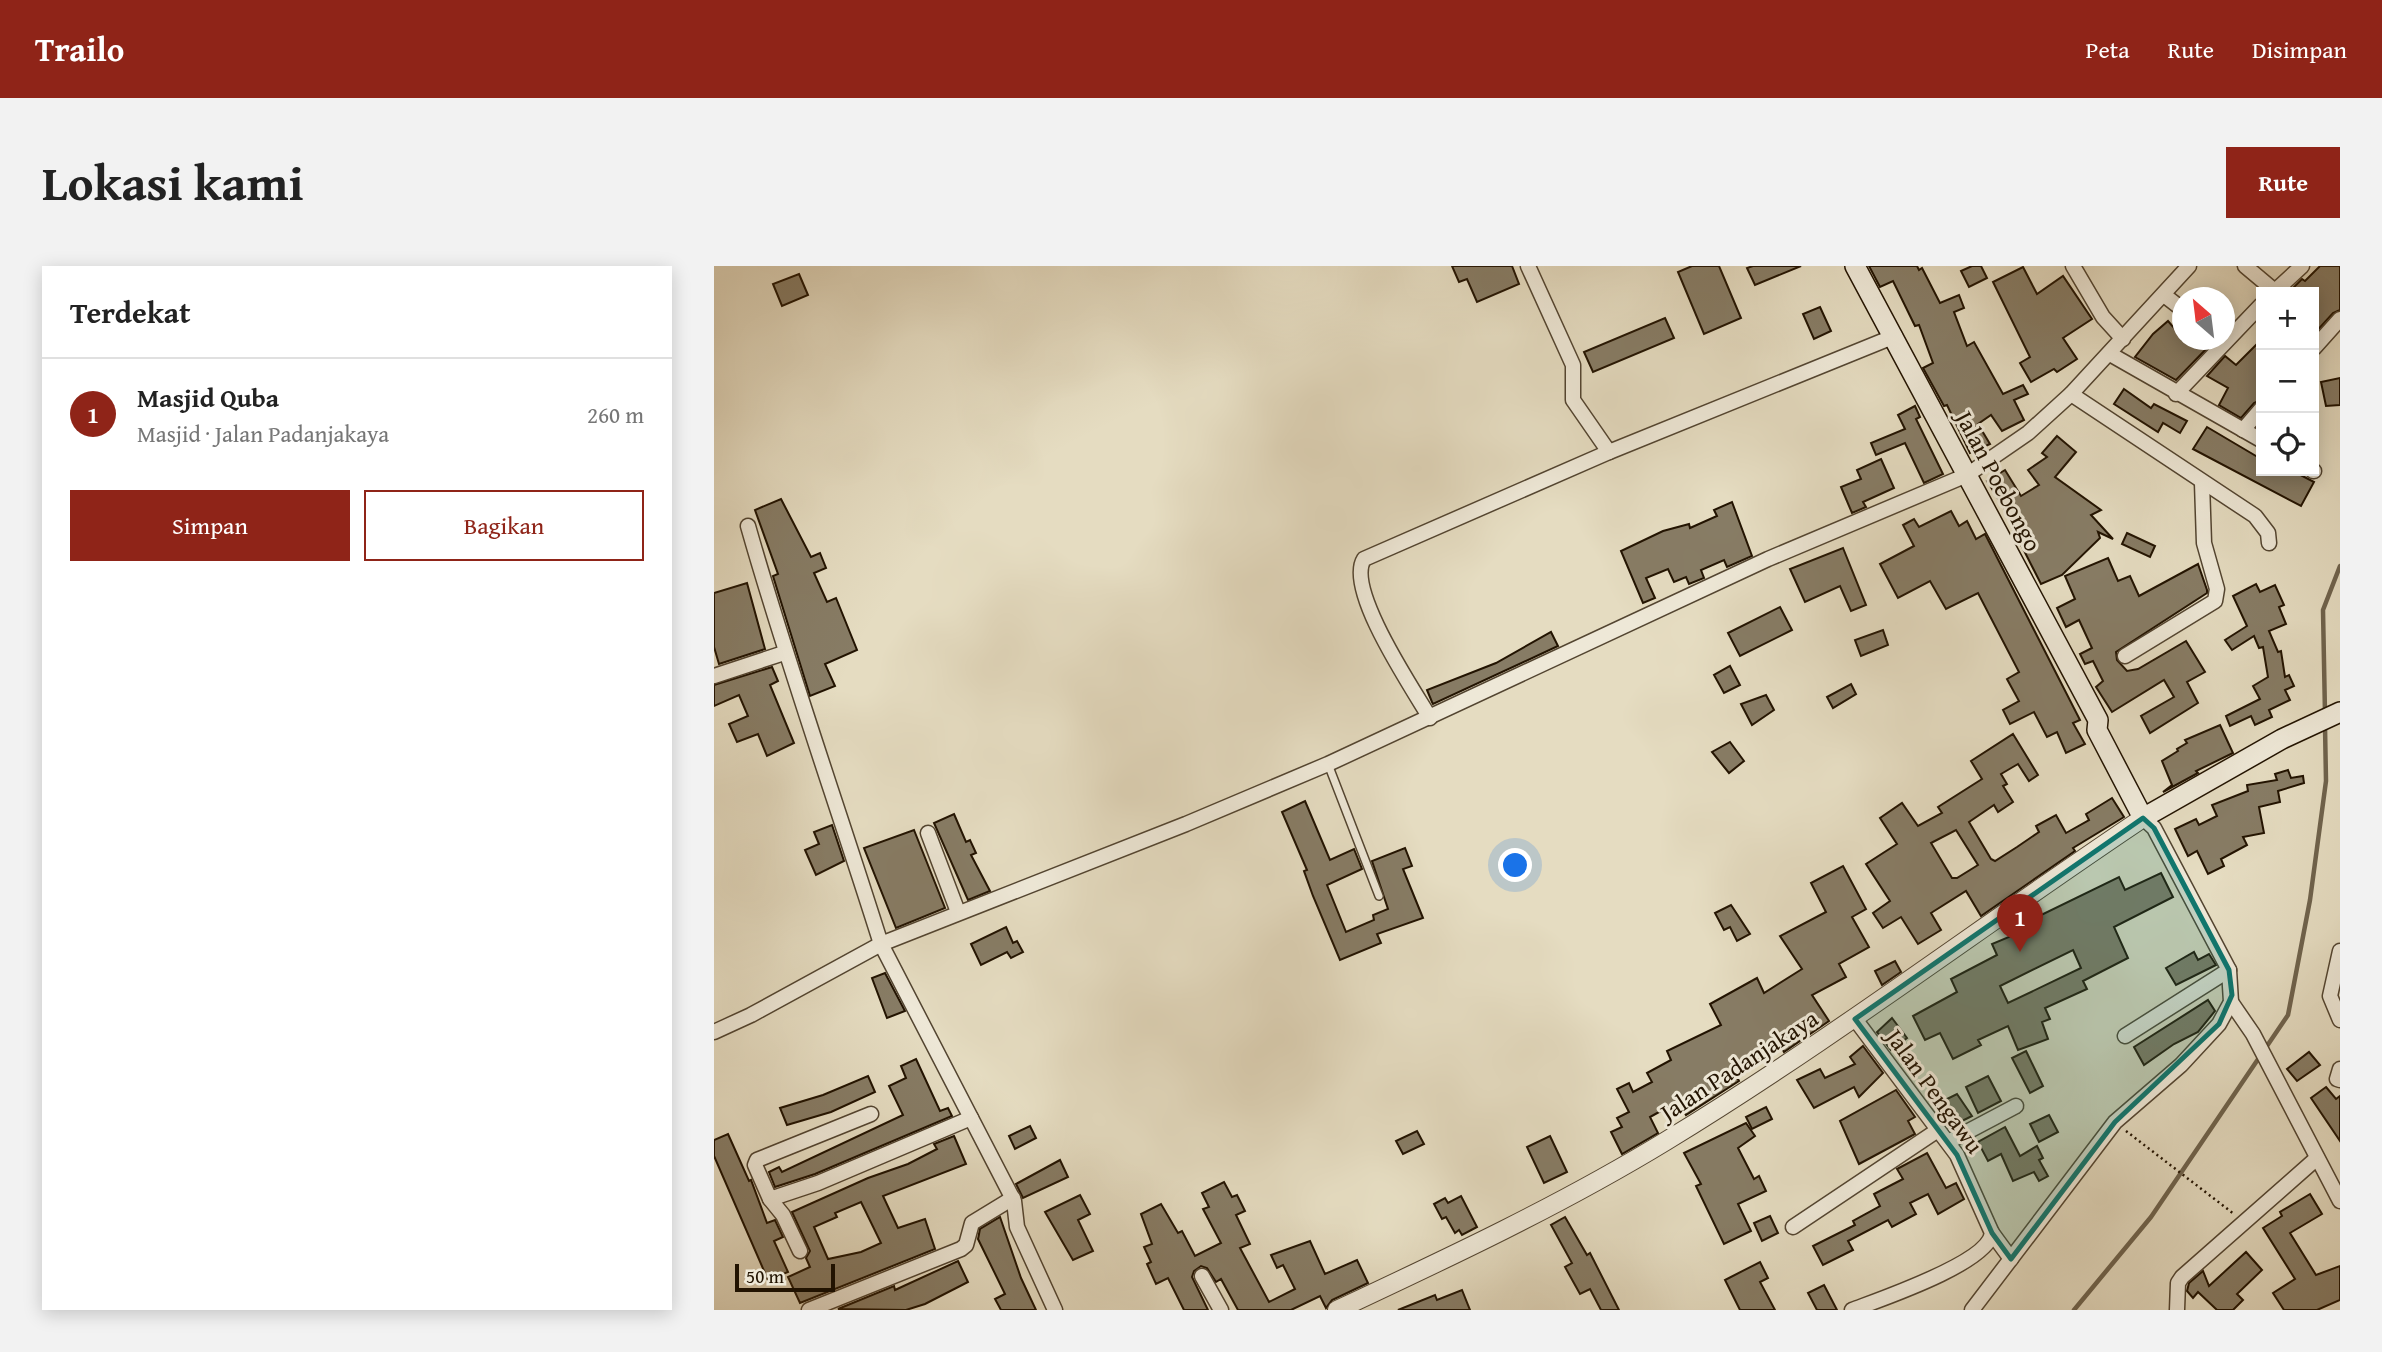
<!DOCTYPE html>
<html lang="id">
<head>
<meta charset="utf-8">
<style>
  :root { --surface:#fff; --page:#f2f2f2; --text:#222; --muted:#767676; --line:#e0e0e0; --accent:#8f2418 }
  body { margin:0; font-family:"Gentium Book Plus",serif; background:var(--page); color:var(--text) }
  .controls { position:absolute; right:21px; top:21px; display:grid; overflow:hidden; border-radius:0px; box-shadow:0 4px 18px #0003 }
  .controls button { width:63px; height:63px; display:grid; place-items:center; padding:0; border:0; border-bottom:2px solid var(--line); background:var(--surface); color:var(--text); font:35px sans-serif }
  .compass { position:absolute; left:1458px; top:21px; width:63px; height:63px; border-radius:50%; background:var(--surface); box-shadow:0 4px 18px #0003; rotate:332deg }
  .scale { position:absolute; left:21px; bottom:18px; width:100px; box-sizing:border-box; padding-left:7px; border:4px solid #221301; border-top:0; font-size:19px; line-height:24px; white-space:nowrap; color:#221301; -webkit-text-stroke:5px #eee8d7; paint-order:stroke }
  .you { position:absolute; left:802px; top:600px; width:24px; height:24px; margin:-18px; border:5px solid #fff; border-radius:50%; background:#1a73e8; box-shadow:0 0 0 10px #1a73e833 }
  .badge { display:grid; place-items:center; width:46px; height:46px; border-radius:50%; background:var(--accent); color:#fff; font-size:23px; font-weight:700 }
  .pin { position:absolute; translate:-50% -58px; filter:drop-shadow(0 2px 4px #0008) }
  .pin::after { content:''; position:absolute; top:37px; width:24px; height:21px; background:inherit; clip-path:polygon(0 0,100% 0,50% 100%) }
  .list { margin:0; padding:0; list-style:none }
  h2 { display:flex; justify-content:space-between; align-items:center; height:91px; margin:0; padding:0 28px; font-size:30px }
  h2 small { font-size:23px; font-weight:400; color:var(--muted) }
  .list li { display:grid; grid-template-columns:46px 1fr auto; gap:21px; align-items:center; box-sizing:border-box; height:112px; padding:0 28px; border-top:2px solid var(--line) }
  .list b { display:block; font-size:26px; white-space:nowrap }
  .list p { margin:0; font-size:23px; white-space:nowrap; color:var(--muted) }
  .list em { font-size:23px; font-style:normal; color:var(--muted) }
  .actions { display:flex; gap:14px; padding:21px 28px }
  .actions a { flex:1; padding:16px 0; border:2px solid var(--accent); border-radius:0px; text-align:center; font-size:24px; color:var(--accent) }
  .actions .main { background:var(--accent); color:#fff }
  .icon { flex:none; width:38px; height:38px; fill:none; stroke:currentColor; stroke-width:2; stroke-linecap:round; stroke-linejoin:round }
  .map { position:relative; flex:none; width:1626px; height:1044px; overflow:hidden; border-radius:0px }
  header { display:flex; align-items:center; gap:42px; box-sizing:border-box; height:98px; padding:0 35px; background:var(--accent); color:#fff }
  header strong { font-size:33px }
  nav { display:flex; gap:38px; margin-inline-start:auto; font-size:24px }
  .intro { display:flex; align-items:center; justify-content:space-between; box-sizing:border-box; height:168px; padding:0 42px }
  h1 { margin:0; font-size:49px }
  .button { padding:18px 32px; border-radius:0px; background:var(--accent); color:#fff; font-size:24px; font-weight:700 }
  main { display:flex; gap:42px; padding:0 42px }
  aside { flex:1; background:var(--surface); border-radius:0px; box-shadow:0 4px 18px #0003 }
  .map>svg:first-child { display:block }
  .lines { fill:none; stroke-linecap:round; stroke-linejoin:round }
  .stream { stroke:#6f634d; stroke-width:4.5 }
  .building { fill:#877c65; stroke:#221301; stroke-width:2; fill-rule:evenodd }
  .service-casing { stroke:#534531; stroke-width:10 }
  .minor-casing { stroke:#534531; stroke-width:17 }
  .tertiary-casing { stroke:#534531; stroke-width:20 }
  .secondary-casing { stroke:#221301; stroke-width:22 }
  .path { stroke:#221301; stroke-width:2.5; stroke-dasharray:2 3.5; stroke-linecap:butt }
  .service { stroke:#eee8d7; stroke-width:7 }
  .minor { stroke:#eee8d7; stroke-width:14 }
  .tertiary { stroke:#eee8d7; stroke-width:18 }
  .secondary { stroke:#eee8d7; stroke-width:19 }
  .marked { fill:#0f766e; fill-opacity:0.2; stroke:#0f766e; stroke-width:5; stroke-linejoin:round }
  .labels { text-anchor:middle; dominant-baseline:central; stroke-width:6; stroke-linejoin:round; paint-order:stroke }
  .street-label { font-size:24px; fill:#221301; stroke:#eee8d7 }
</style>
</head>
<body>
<header>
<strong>Trailo</strong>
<nav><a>Peta</a><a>Rute</a><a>Disimpan</a></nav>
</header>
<div class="intro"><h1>Lokasi kami</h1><a class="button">Rute</a></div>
<main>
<aside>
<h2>Terdekat<small></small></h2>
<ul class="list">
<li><span class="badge">1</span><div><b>Masjid Quba</b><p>Masjid · Jalan Padanjakaya</p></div><em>260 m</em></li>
</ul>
<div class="actions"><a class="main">Simpan</a><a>Bagikan</a></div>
</aside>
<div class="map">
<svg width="1626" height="1044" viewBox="0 0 1626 1044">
  <rect width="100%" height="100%" fill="#e5dcc1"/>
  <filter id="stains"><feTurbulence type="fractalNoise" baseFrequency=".00286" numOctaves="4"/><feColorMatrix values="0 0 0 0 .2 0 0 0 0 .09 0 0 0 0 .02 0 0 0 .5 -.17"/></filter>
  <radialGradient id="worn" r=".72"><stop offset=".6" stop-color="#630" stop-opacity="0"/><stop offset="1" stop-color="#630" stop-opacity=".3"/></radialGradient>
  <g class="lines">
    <!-- stream -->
    <g class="stream">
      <polyline points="1611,448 1609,344 1626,300"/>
      <polyline points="1360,1044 1437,951 1574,749 1596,634 1612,515 1611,460"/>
    </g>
  </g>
  <!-- building -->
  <g class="building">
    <polygon points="738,0 798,0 805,18 763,36 753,13 745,16"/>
    <polygon points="978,0 1005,0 1027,52 990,68 964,6"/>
    <polygon points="1039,0 1087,0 1041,19 1033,2"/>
    <polygon points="1155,0 1203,0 1205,4 1208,2 1226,37 1245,29 1250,42 1240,46 1253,80 1260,76 1289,128 1309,119 1314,128 1300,134 1310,154 1288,165 1277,149 1264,158 1276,178 1256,187 1233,139 1230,140 1209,102 1219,97 1205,59 1201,60 1179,15 1166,21"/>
    <polygon points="1258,0 1267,0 1273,12 1255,21 1247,5"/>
    <polygon points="1606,0 1626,0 1626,44 1619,47 1600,68 1600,26 1580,26 1579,22 1588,13 1591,15"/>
    <polygon points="1309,1 1323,28 1349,10 1378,53 1349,72 1363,93 1343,106 1340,103 1317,116 1306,97 1316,91 1279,16"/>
    <polygon points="85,8 94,29 68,40 59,18"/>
    <polygon points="1106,41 1117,65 1100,73 1089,48"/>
    <polygon points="951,52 960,72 879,106 870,86"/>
    <polygon points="1468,52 1468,74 1492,74 1497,78 1462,114 1421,91 1439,68 1454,55 1460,62"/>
    <polygon points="1547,74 1547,134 1540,137 1527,152 1505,139 1514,122 1493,110 1511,90 1522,99"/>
    <polygon points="1626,112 1626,139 1612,140 1607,116"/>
    <polygon points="1410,123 1437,142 1440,138 1473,155 1466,167 1449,157 1444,166 1400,138"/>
    <polygon points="1201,140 1206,151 1202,153 1229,208 1210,217 1191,177 1162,189 1157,177 1191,163 1184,149"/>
    <polygon points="1493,161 1547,193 1547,205 1579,205 1600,216 1587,240 1479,183"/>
    <polygon points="1343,170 1362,186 1341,211 1387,244 1377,249 1399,273 1384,266 1386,272 1348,309 1327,318 1296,257 1299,256 1273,215 1291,204 1307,230 1325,219 1314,204 1333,191 1328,187"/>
    <polygon points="1167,193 1180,222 1149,236 1152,241 1138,247 1127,221 1147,213 1143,204"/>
    <polygon points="67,233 97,291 106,287 112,302 100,307 113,336 122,332 143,384 111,398 121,420 96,430 59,310 64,308 41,244"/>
    <polygon points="1018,236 1038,290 1013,301 1010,294 987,304 990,312 975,318 972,311 960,316 954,303 932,312 941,332 929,337 907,285 949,265 975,258 976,262 1003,250 1000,244"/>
    <polygon points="1237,245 1245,260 1253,255 1262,273 1271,268 1366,454 1359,457 1371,478 1352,487 1343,466 1333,471 1320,446 1296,458 1289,444 1305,435 1293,413 1305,406 1264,327 1232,343 1216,315 1184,332 1166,298 1200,280 1189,259 1200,253 1205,261"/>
    <polygon points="1413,267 1441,280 1436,291 1408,278"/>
    <polygon points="1129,282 1152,339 1137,345 1126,320 1091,336 1076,303"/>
    <polygon points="1394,292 1404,315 1416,310 1425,330 1484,298 1493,324 1493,327 1402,386 1403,394 1413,405 1424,403 1472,375 1491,406 1473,416 1484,437 1436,467 1427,450 1460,431 1450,414 1398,446 1382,421 1389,415 1379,395 1371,398 1366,388 1378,382 1365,354 1352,361 1343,342 1361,333 1351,310"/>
    <polygon points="33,317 51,383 5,398 0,381 0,327"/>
    <polygon points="1542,318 1546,326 1561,319 1570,339 1565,341 1572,358 1555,365 1564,386 1567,385 1571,411 1575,409 1580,420 1571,424 1576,434 1555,444 1558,451 1541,459 1537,450 1516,460 1512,450 1546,433 1539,420 1554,411 1549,381 1545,382 1540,370 1518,384 1511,374 1533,360 1519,330"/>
    <polygon points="1066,341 1078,364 1026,390 1014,367"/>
    <polygon points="1169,364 1174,379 1147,390 1141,374"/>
    <polygon points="837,366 844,380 719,438 718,436 713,424 782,397"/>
    <polygon points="1016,400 1026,419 1010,427 1000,409"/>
    <polygon points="58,401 64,415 56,419 80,477 53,490 44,468 23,476 15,458 34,450 25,429 0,440 0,419"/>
    <polygon points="1137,418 1142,428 1119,442 1113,431"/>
    <polygon points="1052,429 1060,444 1038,459 1027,438"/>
    <polygon points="1506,459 1519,487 1482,505 1484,507 1449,526 1458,519 1448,495 1464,485 1463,483 1473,477 1471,474"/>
    <path d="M1299,468L1324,509L1315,515L1304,498L1287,508L1293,518L1289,520L1299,536L1284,546L1280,539L1255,556L1277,593L1281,595L1303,581L1325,566L1322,560L1342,549L1352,567L1375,554L1372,548L1398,532L1410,551L1359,582L1361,585L1267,650L1252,625L1217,647L1227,664L1204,678L1187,651L1169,662L1159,647L1176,635L1152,598L1183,578L1166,552L1188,537L1204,560L1228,547L1224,541L1268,513L1257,495ZM1242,564L1264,599L1243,612H1238L1217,577Z"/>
    <polygon points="1016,476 1030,495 1015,507 998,486"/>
    <polygon points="1574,504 1577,512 1589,510 1590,517 1564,525 1566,536 1545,541 1550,567 1529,571 1533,579 1507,593 1510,600 1494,608 1483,585 1474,590 1461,563 1482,553 1485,559 1503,550 1498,539 1534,525 1533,519 1563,514 1561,508"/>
    <polygon points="591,535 616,594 640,583 648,603 613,619 632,666 660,654 659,649 674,643 658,595 691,582 698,600 689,603 709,652 663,668 667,677 626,694 599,630 590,605 593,604 568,546"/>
    <polygon points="240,548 252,576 256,574 262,587 257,589 276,625 254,634 220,557"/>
    <polygon points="118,559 130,595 102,609 91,584 105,578 100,566"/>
    <polygon points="200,564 231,642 182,662 150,582"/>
    <polygon points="1129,600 1152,643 1138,651 1155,681 1125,698 1132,711 1098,729 1115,755 1070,786 1068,782 1019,804 1025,815 972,849 965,835 936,851 944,867 908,888 897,866 908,861 903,852 915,846 903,823 915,817 919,826 938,816 933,807 957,794 953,785 1007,759 996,738 1043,712 1050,727 1088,703 1066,670 1112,646 1097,617"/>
    <path d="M1447,607L1459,631L1400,661L1414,692L1369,715L1373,723L1331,742L1336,753L1328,756L1334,773L1304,784L1294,760L1264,774L1267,779L1239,793L1226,767L1211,774L1199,750L1243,726L1237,713L1283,689L1278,678L1326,658L1323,651L1405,611L1411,624ZM1359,684L1367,702L1294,737L1286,720Z"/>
    <polygon points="1017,639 1036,668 1023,675 1016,661 1010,664 1001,647"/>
    <polygon points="292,661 299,677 303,675 309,686 297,692 293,686 267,699 257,678"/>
    <polygon points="1480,686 1484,694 1495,688 1502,699 1462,719 1452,702"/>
    <polygon points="1181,695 1187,706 1168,719 1161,705"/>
    <polygon points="171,707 191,745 173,752 158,712"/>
    <polygon points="1494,734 1501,745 1484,766 1460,778 1430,799 1420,781"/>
    <polygon points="1178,752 1193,772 1177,784 1163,766"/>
    <polygon points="1149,780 1169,807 1145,831 1140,821 1100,842 1083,814 1106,803 1111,812 1141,798 1136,791"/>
    <polygon points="1312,785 1329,820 1316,827 1298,792"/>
    <polygon points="1595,786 1606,799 1583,815 1573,803"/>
    <polygon points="202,793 226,845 234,842 238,850 101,908 61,921 55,906 65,901 68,906 189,849 175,820 192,812 187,800"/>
    <polygon points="154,810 161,826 117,846 73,859 66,842 109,829"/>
    <polygon points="1274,810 1287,835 1264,847 1252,821"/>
    <polygon points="1612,821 1622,833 1626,830 1626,875 1597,832"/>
    <polygon points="1182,824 1201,851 1194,855 1201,868 1145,898 1126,855"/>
    <polygon points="1243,828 1258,850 1244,857 1231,834"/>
    <polygon points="1052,841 1058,853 1038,863 1032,851"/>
    <polygon points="1335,849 1344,866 1325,876 1316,858"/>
    <polygon points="1032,857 1041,870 1024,882 1040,913 1045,910 1052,925 1024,938 1037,965 1010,978 982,920 987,918 970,887"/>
    <polygon points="316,860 322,872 301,883 295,870"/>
    <polygon points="1291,861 1306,890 1323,880 1329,892 1325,894 1334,910 1325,915 1320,906 1299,915 1287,888 1274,895 1264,876"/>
    <polygon points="703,865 710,878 689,888 682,875"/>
    <polygon points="14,868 35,915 37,914 53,957 61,954 69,971 60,975 74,1006 54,1014 0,890 0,874"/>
    <path d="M240,870L252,898L169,930L184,962L211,953L221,983L86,1037L74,1011L96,1001L92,992L96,985L78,946L154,912L194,898L223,883L220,878ZM147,936L167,977L147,986L114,993L100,961L123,951L121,947Z"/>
    <polygon points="836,870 853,906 830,917 813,881"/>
    <polygon points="1213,887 1232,922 1242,917 1250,933 1224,948 1214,928 1196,937 1202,948 1178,961 1174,954 1134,975 1139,984 1109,999 1099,980 1141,959 1139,955 1166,940 1160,928 1189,913 1183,903"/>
    <polygon points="346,894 354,911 309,932 302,918"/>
    <polygon points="510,916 518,931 523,929 531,945 522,949 536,978 526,982 555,1036 581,1023 569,999 563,1002 557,989 596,975 611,1008 643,994 654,1017 618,1034 612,1042 606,1030 577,1044 524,1044 507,1013 502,1016 493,1002 487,1000 480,1005 478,1011 494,1044 470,1044 454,1012 442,1018 433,998 437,996 430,981 438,978 427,948 447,938 464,967 468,965 481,990 507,977 489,943 495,941 488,927"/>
    <polygon points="1596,928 1608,948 1576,967 1602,1009 1626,1000 1626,1034 1603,1044 1570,1044 1559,1027 1581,1013 1549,962 1568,950 1566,946"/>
    <polygon points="366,929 376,948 364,954 379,985 359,994 331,946"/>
    <polygon points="747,930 763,961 748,969 745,964 741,967 732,951 728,953 720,938 731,932 734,937"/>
    <polygon points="1056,950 1064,967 1048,975 1040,957"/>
    <polygon points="286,951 307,1012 322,1044 287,1044 281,1033 291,1028 264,973 266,963"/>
    <polygon points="851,951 873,989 876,987 905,1044 887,1044 876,1023 866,1028 851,1001 858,997 837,959"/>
    <polygon points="1532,986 1548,1004 1523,1028 1529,1034 1519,1044 1503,1044 1484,1026 1479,1032 1473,1025 1475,1017 1489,1005 1495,1020"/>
    <polygon points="244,995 254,1016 211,1038 192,1044 124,1043 180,1020 181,1024"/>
    <polygon points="1046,996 1054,1012 1046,1016 1061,1044 1026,1044 1011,1014"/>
    <polygon points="1110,1019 1123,1044 1103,1044 1094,1027"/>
    <polygon points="748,1024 756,1044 684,1044 721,1029 723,1034"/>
  </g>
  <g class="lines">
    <defs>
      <polyline id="service" points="614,498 665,630"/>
      <g id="minor">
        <polyline points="814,0 859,99 859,134 895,186"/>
        <polyline points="1359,0 1389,51 1409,73"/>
        <polyline points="1531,0 1562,26"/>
        <polyline points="1560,26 1588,0"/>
        <polyline points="1450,29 1468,43"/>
        <polyline points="1600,82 1626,53"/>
        <polyline points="1396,88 1547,174"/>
        <polyline points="1357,128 1541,250 1554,267 1555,277"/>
        <polyline points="1462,128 1547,39"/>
        <polyline points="1529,164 1547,143"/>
        <polyline points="1599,205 1600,205"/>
        <path d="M34,260C74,401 123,538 167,678L472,558L614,498L1054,293L1253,209L1314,167L1357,128L1475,0"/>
        <polyline points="1411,390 1501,335 1503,323 1490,277 1488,217"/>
        <polyline points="0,410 70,387"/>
        <path d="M716,452C699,423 631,323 650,293L895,186L1181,70"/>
        <polyline points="214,567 244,646"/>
        <polyline points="1626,685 1616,730 1626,754"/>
        <polyline points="1517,736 1539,768 1626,935"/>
        <polyline points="0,766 37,749 167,678 300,935 303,961 341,1044"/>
        <polyline points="1411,770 1515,704"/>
        <polyline points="1626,803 1623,813 1626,814"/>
        <polyline points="157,848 43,894 41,899 56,933 104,917 257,852"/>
        <polyline points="1234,876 1302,840"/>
        <polyline points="56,933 69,949 86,985"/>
        <polyline points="1079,961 1224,864"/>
        <polyline points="1278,967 1297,993"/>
        <polyline points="488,1010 507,1044"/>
        <polyline points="95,1044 247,983 252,979 258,957 299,932"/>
        <path d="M1138,1044C1167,1033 1274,997 1278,967L1243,889L1141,753"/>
        <polyline points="1258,1044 1401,856 1467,799 1505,758 1517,736 1515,704 1440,562 1429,552"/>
        <polyline points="1463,1044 1464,1017 1468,1011 1603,892"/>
      </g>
      <path id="tertiary" d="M623,1044C734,992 847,939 952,875C1116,775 1269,659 1429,552"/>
      <polyline id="secondary" points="1141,0 1384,454 1383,464 1429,552 1568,473 1626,446"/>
    </defs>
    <!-- service casing -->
    <use href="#service" class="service-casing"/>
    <!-- minor casing -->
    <use href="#minor" class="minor-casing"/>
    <!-- tertiary casing -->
    <use href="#tertiary" class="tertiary-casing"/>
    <!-- secondary casing -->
    <use href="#secondary" class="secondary-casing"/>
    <!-- path -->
    <polyline class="path" points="1412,865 1520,948"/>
    <!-- service -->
    <use href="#service" class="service"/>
    <!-- minor -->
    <use href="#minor" class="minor"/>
    <!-- tertiary -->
    <use href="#tertiary" class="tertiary"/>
    <!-- secondary -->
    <use href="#secondary" class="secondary"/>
  </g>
  <!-- marked area -->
  <path class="marked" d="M1429,552L1440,562L1515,704L1518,729L1505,758L1401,856L1297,993L1278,967L1243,889L1141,753Z"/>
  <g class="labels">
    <!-- street labels -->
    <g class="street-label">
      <text transform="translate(1285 215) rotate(62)">Jalan Poebongo</text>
      <text transform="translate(1025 799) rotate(-33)">Jalan Padanjakaya</text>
      <text transform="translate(1221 825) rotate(54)">Jalan Pengawu</text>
    </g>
  </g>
  <rect width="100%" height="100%" filter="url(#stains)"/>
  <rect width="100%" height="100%" fill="url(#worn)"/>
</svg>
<div class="controls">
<button>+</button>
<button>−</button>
<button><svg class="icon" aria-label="locate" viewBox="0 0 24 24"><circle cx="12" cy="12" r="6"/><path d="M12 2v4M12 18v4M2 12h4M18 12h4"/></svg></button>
</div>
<svg class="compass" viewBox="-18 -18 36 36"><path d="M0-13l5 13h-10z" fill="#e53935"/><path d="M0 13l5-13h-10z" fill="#767676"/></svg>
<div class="scale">50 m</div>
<div class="you"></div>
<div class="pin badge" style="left:1306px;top:686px">1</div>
</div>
</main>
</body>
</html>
